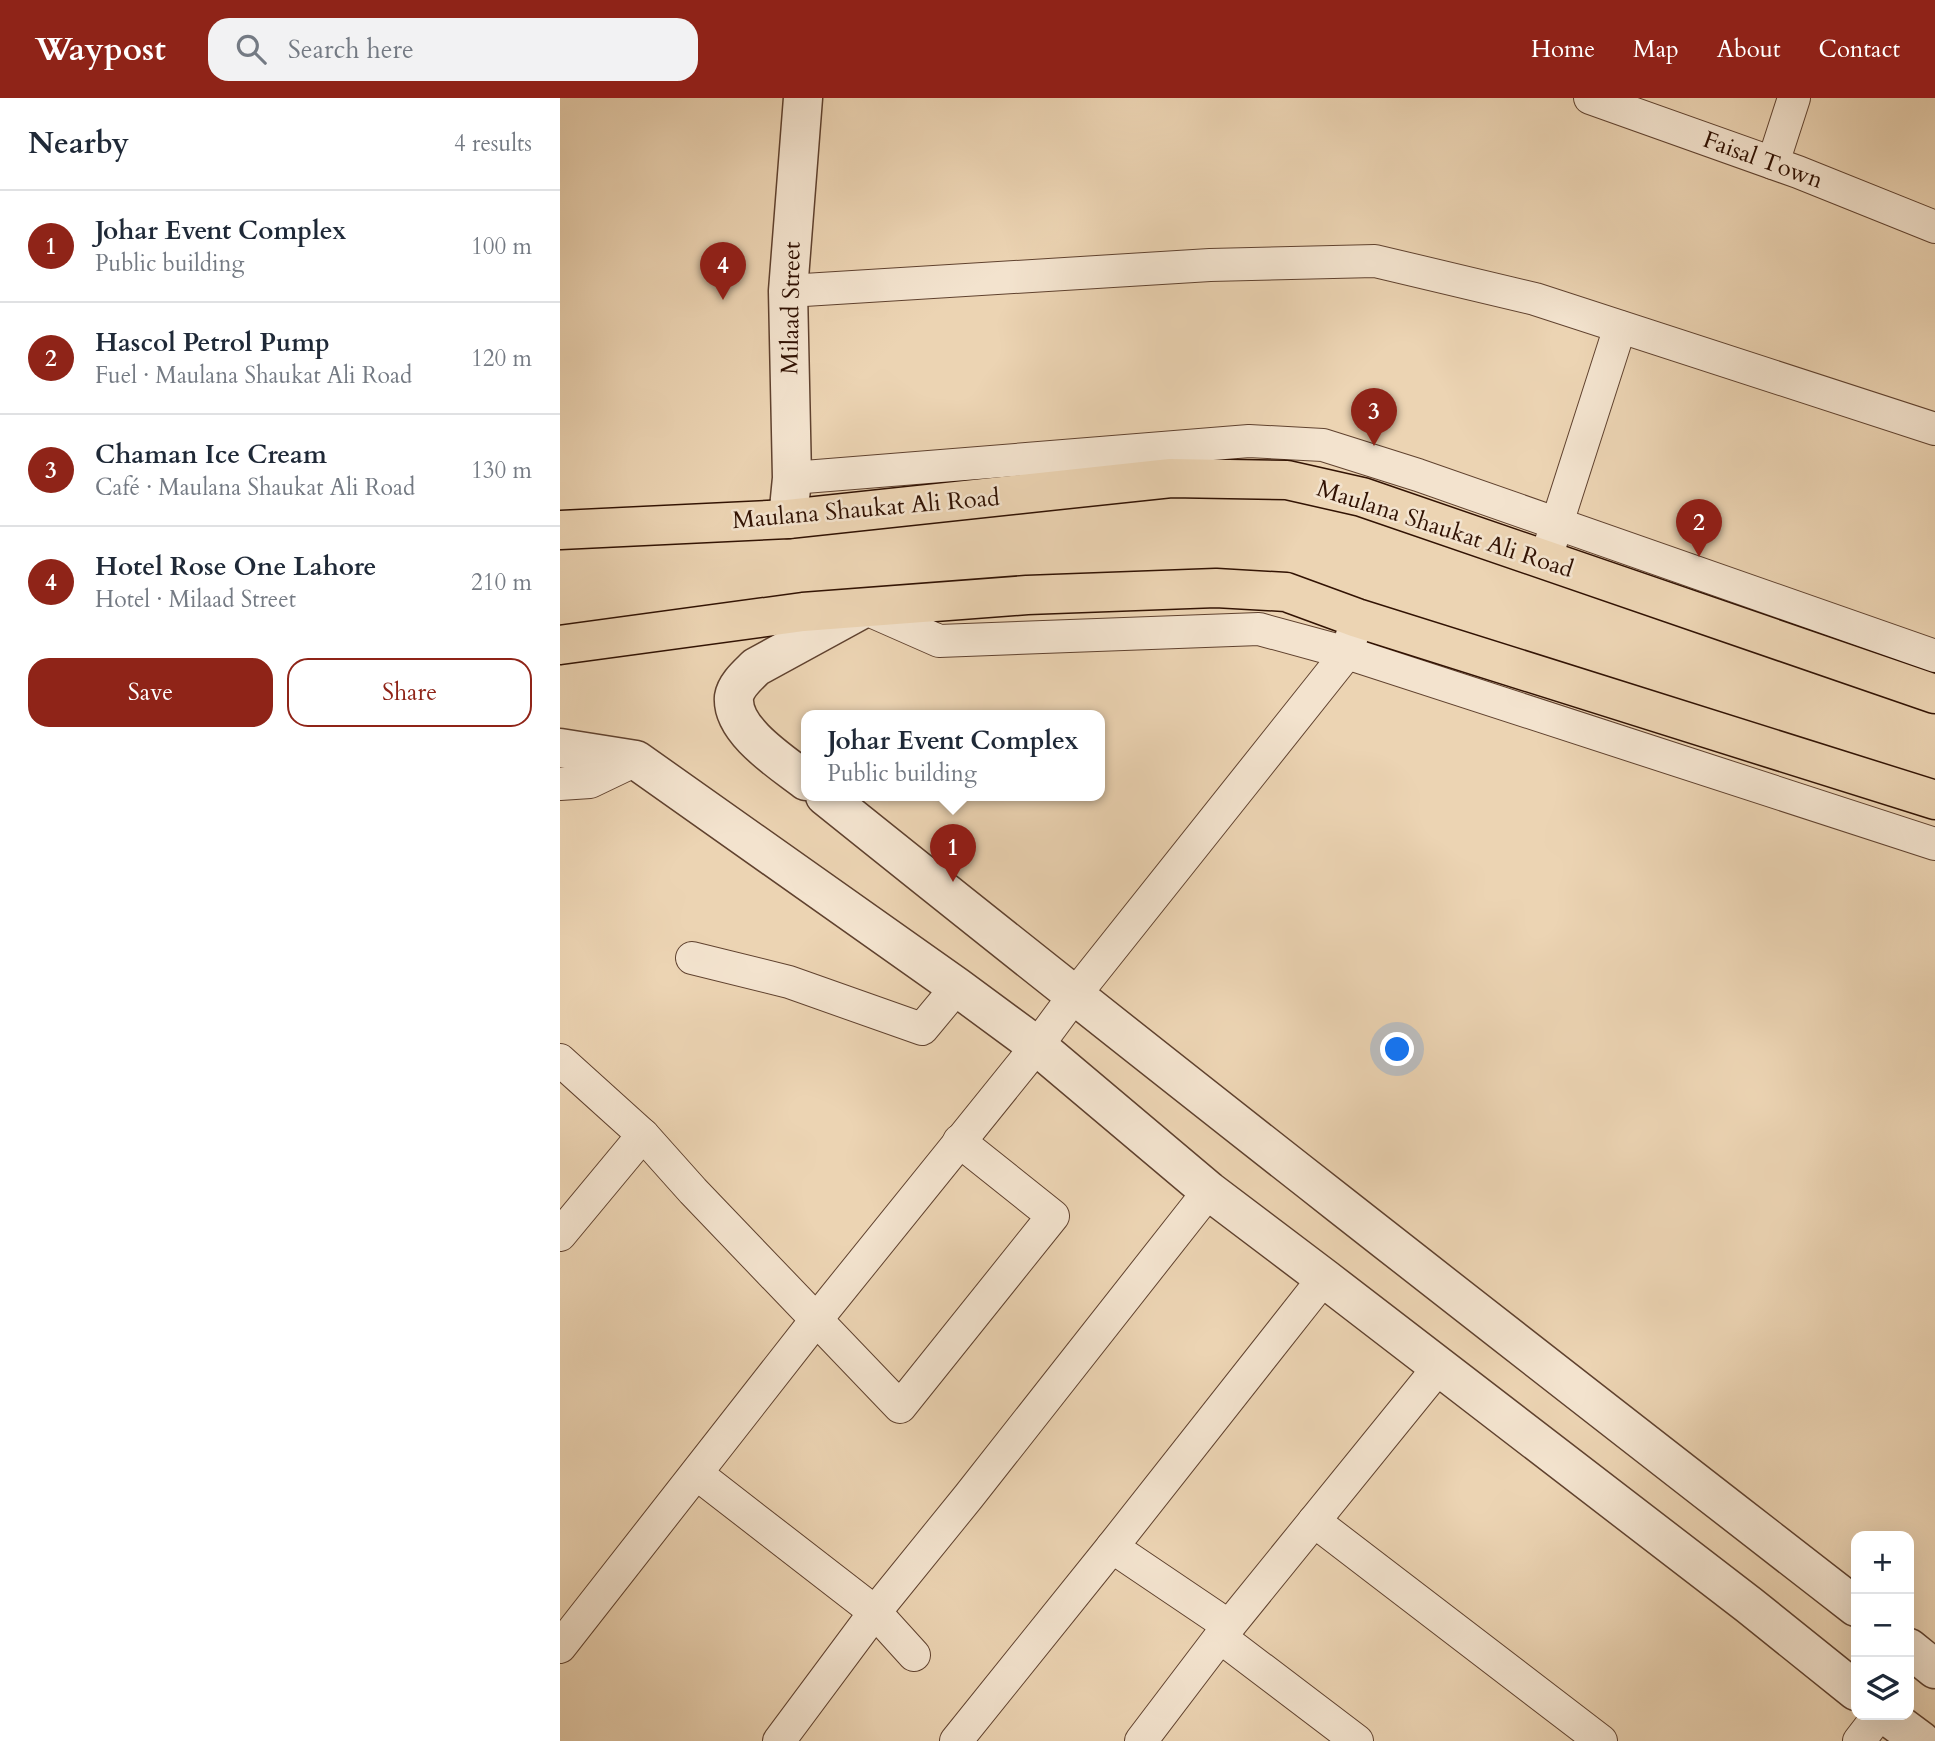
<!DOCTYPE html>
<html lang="en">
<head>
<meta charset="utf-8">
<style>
  :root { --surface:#fff; --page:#f2f2f3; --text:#1f2937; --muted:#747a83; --line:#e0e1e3; --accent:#8f2418 }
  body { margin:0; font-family:Cardo,serif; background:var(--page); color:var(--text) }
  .controls { position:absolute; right:21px; bottom:21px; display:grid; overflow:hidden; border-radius:14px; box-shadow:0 7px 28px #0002 }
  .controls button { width:63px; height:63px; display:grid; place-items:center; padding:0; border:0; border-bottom:2px solid var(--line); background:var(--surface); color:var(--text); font:35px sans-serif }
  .you { position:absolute; left:838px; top:952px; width:24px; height:24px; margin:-18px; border:5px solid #fff; border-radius:50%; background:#1a73e8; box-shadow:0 0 0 10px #1a73e833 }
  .badge { display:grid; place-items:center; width:46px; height:46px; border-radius:50%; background:var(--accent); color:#fff; font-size:23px; font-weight:700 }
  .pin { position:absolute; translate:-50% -58px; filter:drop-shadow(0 2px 4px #0008) }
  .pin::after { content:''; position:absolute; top:37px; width:24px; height:21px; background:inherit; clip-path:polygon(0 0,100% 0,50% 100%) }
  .popup { position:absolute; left:241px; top:612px; width:304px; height:91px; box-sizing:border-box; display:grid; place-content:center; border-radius:14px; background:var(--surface); filter:drop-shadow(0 2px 5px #0005); font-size:23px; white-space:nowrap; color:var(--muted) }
  .popup b { font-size:26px; color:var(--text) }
  .popup::after { content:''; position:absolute; left:50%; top:100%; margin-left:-14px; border:14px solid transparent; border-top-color:var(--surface) }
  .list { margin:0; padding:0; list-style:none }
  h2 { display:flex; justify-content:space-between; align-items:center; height:91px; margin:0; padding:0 28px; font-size:30px }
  h2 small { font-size:23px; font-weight:400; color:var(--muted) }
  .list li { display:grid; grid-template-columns:46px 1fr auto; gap:21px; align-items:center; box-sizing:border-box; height:112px; padding:0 28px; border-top:2px solid var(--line) }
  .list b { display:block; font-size:26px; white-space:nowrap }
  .list p { margin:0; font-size:23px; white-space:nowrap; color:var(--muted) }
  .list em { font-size:23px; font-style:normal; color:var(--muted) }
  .actions { display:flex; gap:14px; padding:21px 28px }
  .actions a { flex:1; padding:16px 0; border:2px solid var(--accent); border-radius:21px; text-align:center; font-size:24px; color:var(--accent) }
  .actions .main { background:var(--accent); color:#fff }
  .icon { flex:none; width:38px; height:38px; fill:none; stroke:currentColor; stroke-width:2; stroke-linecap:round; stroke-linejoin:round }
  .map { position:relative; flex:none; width:1375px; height:1643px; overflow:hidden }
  header { display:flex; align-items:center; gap:42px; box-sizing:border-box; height:98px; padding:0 35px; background:var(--accent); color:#fff }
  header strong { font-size:33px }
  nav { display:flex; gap:38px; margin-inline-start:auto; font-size:24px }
  .search { width:490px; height:63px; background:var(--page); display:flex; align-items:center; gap:18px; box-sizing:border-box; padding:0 24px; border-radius:21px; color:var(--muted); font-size:26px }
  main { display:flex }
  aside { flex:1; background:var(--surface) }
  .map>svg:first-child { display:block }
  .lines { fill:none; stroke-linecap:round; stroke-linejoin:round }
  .minor-casing { stroke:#60422f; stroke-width:34 }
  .tertiary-casing { stroke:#60422f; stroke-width:41 }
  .primary-casing { stroke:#311203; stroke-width:41 }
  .minor { stroke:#f3e3ce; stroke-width:32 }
  .tertiary { stroke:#f3e3ce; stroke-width:38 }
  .primary { stroke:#ecd4b3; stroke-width:38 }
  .labels { text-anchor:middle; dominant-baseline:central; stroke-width:5; stroke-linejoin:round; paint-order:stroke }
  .street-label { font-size:24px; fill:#311203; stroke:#f3e3ce }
</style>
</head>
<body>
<header>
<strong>Waypost</strong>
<div class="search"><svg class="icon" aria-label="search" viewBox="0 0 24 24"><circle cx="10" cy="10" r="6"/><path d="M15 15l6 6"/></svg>Search here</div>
<nav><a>Home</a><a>Map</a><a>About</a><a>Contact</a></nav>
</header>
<main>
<aside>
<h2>Nearby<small>4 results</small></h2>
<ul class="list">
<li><span class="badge">1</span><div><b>Johar Event Complex</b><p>Public building</p></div><em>100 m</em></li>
<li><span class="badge">2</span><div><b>Hascol Petrol Pump</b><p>Fuel · Maulana Shaukat Ali Road</p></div><em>120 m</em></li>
<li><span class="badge">3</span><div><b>Chaman Ice Cream</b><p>Café · Maulana Shaukat Ali Road</p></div><em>130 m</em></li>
<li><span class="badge">4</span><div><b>Hotel Rose One Lahore</b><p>Hotel · Milaad Street</p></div><em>210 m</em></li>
</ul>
<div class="actions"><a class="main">Save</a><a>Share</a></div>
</aside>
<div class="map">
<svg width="1375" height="1643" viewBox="0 0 1375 1643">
  <rect width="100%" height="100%" fill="#ecd4b3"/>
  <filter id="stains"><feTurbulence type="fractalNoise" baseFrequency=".00286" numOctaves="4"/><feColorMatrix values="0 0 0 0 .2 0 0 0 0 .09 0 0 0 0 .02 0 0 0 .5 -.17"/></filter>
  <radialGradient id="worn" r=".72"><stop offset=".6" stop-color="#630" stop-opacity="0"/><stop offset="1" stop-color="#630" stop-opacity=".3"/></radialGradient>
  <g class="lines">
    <defs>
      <g id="minor">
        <polyline points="1030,0 1238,74 1375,129"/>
        <polyline points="1213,65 1234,0"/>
        <polyline points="228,193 650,167 815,163 975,201 1375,331"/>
        <polyline points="232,380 689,343 763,347 858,377 1375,558"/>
        <polyline points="991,444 1060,229"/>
        <polyline points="304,510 379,543 699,531 787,555 1375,746"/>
        <polyline points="0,686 30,684 76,662"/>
        <polyline points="132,860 229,884 362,931 397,889"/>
        <polyline points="0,962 83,1037 133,1093 340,1309 493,1118 399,1043"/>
        <polyline points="0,1137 83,1037"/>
        <polyline points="137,1376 315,1514 354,1557"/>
        <polyline points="754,1423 1041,1643"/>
        <polyline points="552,1449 669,1528"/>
        <polyline points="660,1539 797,1643"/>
        <polyline points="0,1549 256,1222 477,948 514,898 787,555 797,520"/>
        <polyline points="219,1643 315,1514 409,1398 649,1093"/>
        <polyline points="396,1643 552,1449 764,1180"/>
        <polyline points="581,1643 660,1539 879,1269"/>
        <polyline points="1299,1643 1319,1617"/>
      </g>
      <g id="tertiary">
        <polyline points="228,421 232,380 228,193 243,0"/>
        <polyline points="0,650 76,662 397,889 477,948 649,1093 764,1180 1189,1507 1296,1593"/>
        <path d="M246,683C223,665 171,633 174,599C176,587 188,577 196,569L304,510"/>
        <path d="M265,698C606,972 951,1241 1296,1509"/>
        <polyline points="1349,1550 1375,1571"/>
        <polyline points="1326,1617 1361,1643"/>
      </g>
      <g id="primary">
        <polyline points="0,432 228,421 611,380 727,382 802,399 1375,596"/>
        <polyline points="0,547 243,514 467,497 656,490 726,494 797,520 1375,702"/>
      </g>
    </defs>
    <!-- minor casing -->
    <use href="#minor" class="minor-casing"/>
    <!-- tertiary casing -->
    <use href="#tertiary" class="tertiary-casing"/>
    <!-- primary casing -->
    <use href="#primary" class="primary-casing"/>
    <!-- minor -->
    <use href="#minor" class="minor"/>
    <!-- tertiary -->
    <use href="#tertiary" class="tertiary"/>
    <!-- primary -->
    <use href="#primary" class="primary"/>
  </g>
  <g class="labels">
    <!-- street labels -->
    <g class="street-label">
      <text transform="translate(1203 62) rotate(20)">Faisal Town</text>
      <text transform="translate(231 210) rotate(-89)">Milaad Street</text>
      <text transform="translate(306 411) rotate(-5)">Maulana Shaukat Ali Road</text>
      <text transform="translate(885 431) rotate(18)">Maulana Shaukat Ali Road</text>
    </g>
  </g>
  <rect width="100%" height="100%" filter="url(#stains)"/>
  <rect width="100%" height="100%" fill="url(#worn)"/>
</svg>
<div class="controls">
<button>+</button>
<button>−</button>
<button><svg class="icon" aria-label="layers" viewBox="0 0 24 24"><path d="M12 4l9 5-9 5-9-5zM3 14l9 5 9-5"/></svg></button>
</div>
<div class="you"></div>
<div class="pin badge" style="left:393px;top:784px">1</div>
<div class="popup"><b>Johar Event Complex</b>Public building</div>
<div class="pin badge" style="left:1139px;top:459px">2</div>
<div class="pin badge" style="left:814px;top:348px">3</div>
<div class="pin badge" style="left:163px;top:202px">4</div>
</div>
</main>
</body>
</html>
